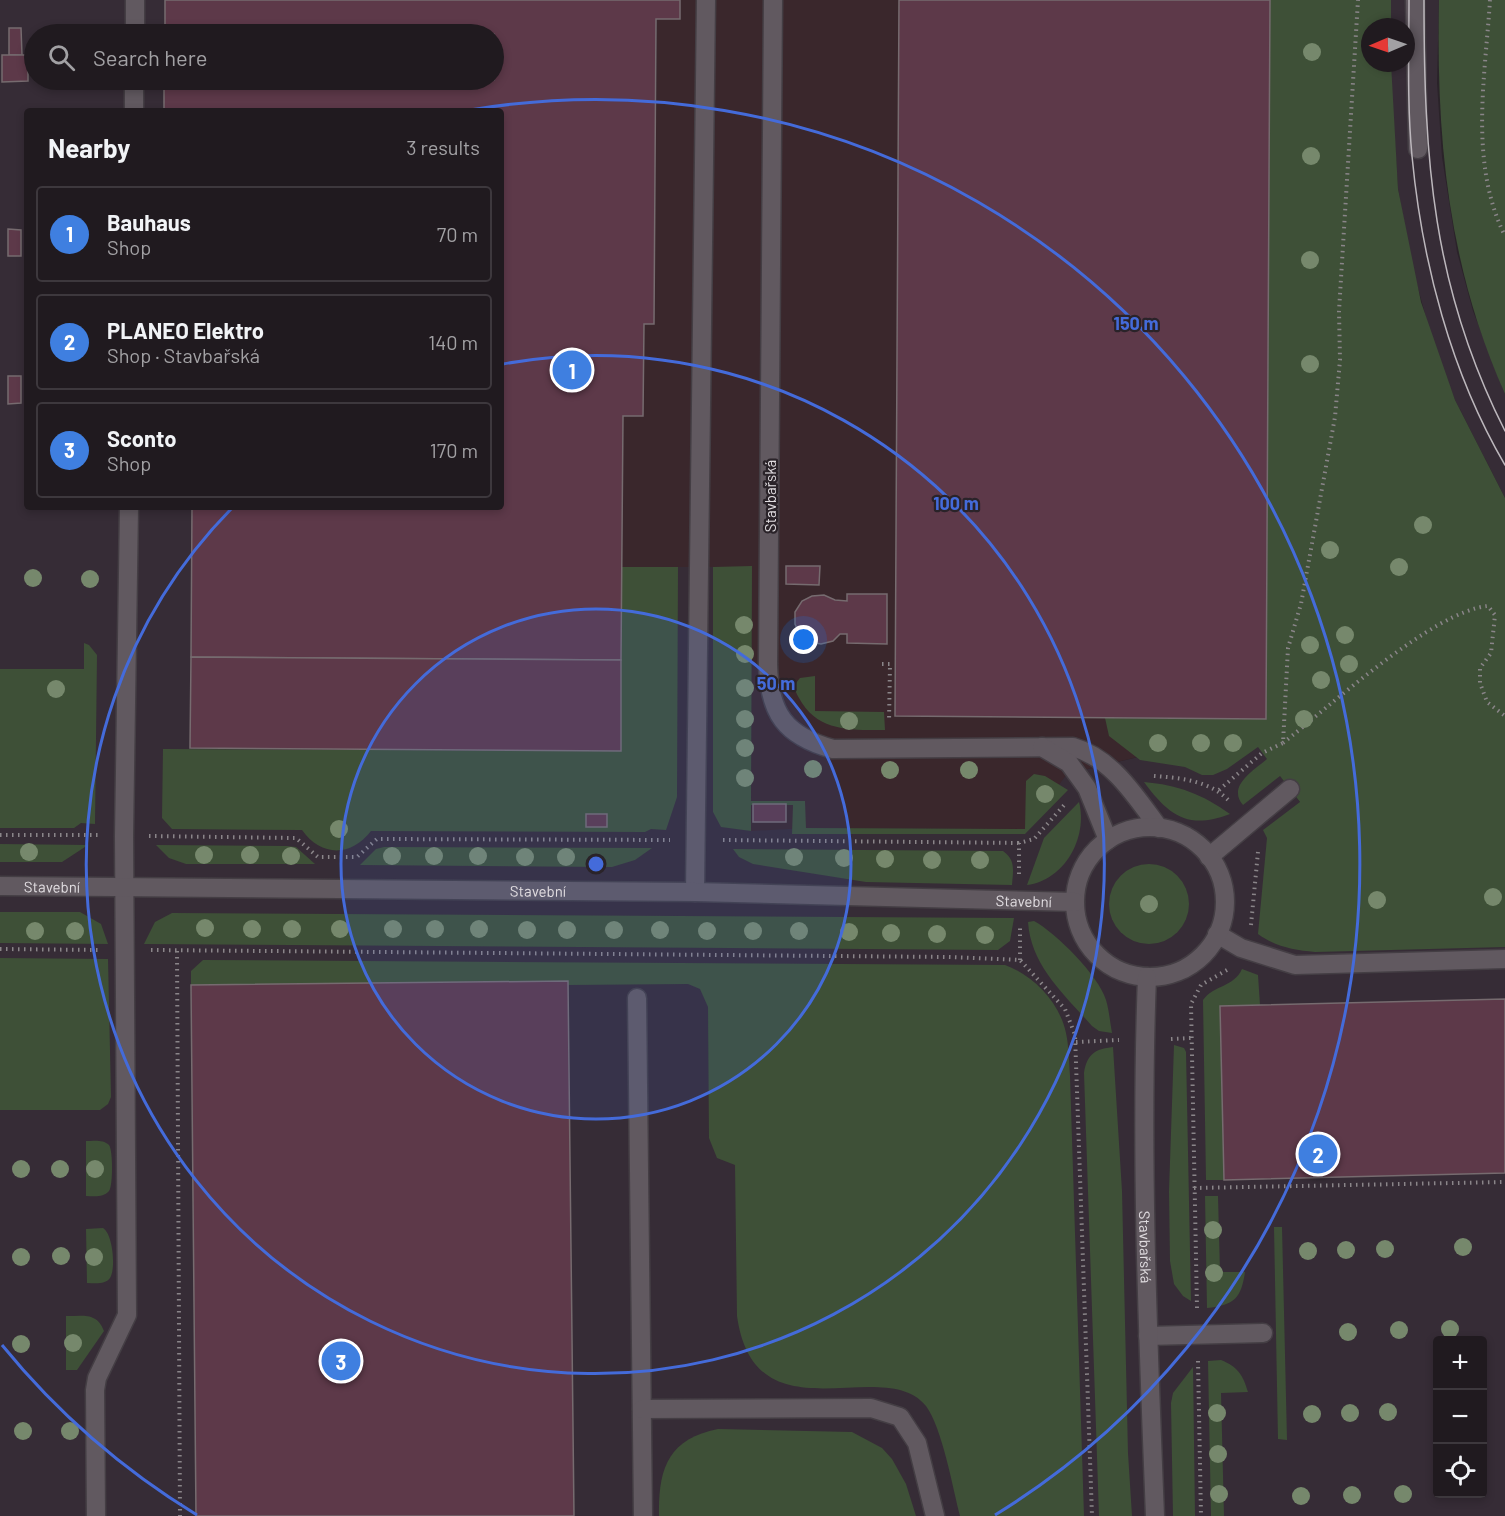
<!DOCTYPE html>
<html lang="en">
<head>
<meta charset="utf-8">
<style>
  :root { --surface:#201a1f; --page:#2d272c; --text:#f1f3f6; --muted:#a2a1a4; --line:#3d383d; --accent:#ea580c }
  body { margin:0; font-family:Barlow,sans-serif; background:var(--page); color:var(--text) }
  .controls { position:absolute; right:18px; bottom:18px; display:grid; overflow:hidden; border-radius:6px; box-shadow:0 3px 9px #0003 }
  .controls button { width:54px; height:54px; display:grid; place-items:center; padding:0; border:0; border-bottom:2px solid var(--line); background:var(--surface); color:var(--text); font:30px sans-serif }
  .compass { position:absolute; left:1361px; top:18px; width:54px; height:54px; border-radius:50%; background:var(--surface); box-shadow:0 3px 9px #0003; rotate:268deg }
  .you { position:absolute; left:804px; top:640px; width:21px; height:21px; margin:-15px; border:4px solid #fff; border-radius:50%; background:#1a73e8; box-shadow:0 0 0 9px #1a73e833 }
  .badge { display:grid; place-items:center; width:39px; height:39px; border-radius:50%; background:var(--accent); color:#fff; font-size:20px; font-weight:700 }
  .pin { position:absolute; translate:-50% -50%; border:3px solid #fff; box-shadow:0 2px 6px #0006 }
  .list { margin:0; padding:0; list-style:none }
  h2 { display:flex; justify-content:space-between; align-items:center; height:78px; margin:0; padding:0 24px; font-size:26px }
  h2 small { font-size:20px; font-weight:400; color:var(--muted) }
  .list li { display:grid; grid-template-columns:39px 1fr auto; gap:18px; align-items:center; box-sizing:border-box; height:96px; margin:0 12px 12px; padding:0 12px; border:2px solid var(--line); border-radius:6px }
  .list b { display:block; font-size:22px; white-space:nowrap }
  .list p { margin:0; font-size:20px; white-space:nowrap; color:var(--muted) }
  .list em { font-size:20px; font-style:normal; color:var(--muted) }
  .icon { flex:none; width:33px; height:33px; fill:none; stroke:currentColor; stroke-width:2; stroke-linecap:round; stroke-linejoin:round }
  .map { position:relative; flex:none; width:1505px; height:1516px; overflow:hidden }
  .search { position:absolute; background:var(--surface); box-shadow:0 3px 9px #0003; left:24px; top:24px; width:480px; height:66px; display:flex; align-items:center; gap:15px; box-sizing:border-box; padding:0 21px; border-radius:33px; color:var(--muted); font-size:22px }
  .panel { position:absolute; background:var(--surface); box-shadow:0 3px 9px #0003; left:24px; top:108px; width:480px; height:402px; border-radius:6px }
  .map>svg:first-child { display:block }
  .built { fill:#362c36; fill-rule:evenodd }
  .industrial { fill:#3a272c }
  .green { fill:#3e5037 }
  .building { fill:#5d3949; stroke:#766b6f; stroke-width:1.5 }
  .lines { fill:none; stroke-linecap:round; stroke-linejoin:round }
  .lane-casing { stroke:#443e44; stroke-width:21 }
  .street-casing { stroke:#443e44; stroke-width:21 }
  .path { stroke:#8a8589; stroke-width:4; stroke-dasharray:1.5 4.5; stroke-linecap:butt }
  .lane { stroke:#615960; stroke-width:18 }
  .street { stroke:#615960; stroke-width:18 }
  .tram { stroke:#bdb8bd; stroke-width:1.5 }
  .tree { fill:#76886c }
  .ring { fill:none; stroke:#446bda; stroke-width:3 }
  .labels { text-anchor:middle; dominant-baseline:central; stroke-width:4.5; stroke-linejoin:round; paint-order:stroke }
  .street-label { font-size:15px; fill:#e1dde1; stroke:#2a2329 }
  .centre { fill:#446bda; stroke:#2a2329; stroke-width:3 }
  .ring-label { font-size:18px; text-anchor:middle; font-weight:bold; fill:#446bda; stroke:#2a2329; stroke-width:4.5; stroke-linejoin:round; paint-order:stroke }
</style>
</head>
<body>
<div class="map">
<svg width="1505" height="1516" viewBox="0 0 1505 1516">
  <rect width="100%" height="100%" fill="#2a2329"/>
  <!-- built -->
  <g class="built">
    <path d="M0,0H680V19H657L654,324H644L752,566L1067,774L1142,756L1258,746L1300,802L1505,917V1516H0ZM34,34H494V80H34ZM27,111H501V507H27ZM1438,1340H1482V1494H1438Z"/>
    <polygon points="1391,0 1439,0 1437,83 1442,157 1457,252 1473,311 1505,394 1505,498 1455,400 1433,343 1413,270 1398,189 1391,82 1391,63 1406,63 1406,27 1391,27"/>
  </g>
  <!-- industrial -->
  <polygon class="industrial" points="680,0 1270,0 1266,719 1142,756 1067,774 1026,829 805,828 751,831 752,567 622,567 623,416 644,324 654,324 657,18 680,19"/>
  <!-- green -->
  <g class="green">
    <path d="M1270,0H1391V27H1370V63H1391L1398,189L1421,302L1455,400L1505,498V947L1315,952C1294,950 1276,947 1258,934L1267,838L1263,830L1300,802L1280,776L1243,805C1227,786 1253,771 1267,759L1258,747L1227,769L1213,775H1202L1185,767L1140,760L1109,736L1105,718L1266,719Z"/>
    <path d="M1439,0H1505V394C1448,266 1436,139 1439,0Z"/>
    <polygon points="752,566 751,801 805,801 806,828 1025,829 1026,781 1034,774 1045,776 1068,790 1025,834 792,834 793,805 751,805 751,831 721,827 713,812 713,567"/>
    <path d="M622,567H678L677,797L666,830L651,829L645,832L371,831C351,857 321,857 302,830L172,829L162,818L163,749L620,751Z"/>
    <polygon points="84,643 89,645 97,655 95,824 81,823 74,828 0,828 0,669 84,669"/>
    <path d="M815,676V711L884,712L885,730C851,730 817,732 799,698C794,689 793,686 800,678Z"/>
    <path d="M1144,782C1178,785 1202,794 1230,814C1188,830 1169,816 1144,782Z"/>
    <path d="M1079,802C1088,837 1065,880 1027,885L1044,838Z"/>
    <polygon points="0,844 88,845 62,862 0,862"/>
    <polygon points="156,845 287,846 296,847 315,864 186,864 169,858"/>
    <polygon points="384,847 652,848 635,860 612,867 360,865 376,849"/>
    <path d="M733,849L1003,851C1016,860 1013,871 1012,885L866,882L753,864L739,857Z"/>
    <circle cx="1149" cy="904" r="40"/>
    <polygon points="0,912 80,912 101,924 108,944 0,943"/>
    <polygon points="172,913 1014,918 1010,941 998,950 144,944 155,922"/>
    <path d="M1034,921C1056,933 1099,976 1106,1000C1109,1010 1110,1022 1112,1033L1099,1031L1092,1026C1064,994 1031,966 1028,922Z"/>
    <polygon points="0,958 108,959 111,1097 108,1104 100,1110 0,1110"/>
    <path d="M203,960L1005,965C1033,975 1060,1003 1066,1033C1069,1047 1069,1062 1070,1076L1084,1516H960C953,1489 942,1427 926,1406C883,1353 755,1442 737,1316L735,1165L717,1158L709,1138L708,1007L700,989L688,984L568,985V981L191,985V971Z"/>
    <path d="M1242,969L1258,975L1260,1005L1220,1006L1224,1180H1206L1203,1000C1214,985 1234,987 1242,969Z"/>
    <polygon points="1174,1045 1184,1048 1186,1052 1191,1301 1183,1296 1174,1284 1170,1261 1169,1191"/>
    <path d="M1113,1047L1122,1191L1128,1453L1132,1516H1099L1084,1073C1087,1054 1095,1049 1113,1047Z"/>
    <path d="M86,1141C93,1141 103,1139 109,1145C113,1150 113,1186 109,1191C103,1198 94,1196 86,1196Z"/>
    <path d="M1205,1196H1218L1220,1272H1245C1241,1298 1235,1305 1207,1308Z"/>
    <polygon points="1274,1227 1282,1227 1287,1440 1278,1439"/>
    <path d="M103,1228C113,1234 116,1269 110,1278C105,1285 95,1283 87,1283L86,1229Z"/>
    <path d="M66,1316C83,1316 97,1312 104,1331L77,1370H66Z"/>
    <path d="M1221,1360C1238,1367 1243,1375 1248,1392L1221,1393L1224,1516H1211L1208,1361Z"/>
    <polygon points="1193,1367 1195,1516 1173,1516 1171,1403 1173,1393"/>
    <path d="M718,1429L852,1432L882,1448L892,1459L906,1484L916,1516H659C658,1469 668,1439 718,1429Z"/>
  </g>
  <!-- building -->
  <g class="building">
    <polygon points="165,0 680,0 680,19 656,19 654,324 644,324 643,416 623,416 621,660 191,657 192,507 501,507 501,111 164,111 164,80 494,80 494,34 165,34"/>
    <polygon points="899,0 1270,0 1266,719 895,716"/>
    <polygon points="9,28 21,28 22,55 9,55"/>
    <polygon points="2,55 28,55 28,81 2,82"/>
    <polygon points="8,229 21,230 21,256 8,256"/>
    <polygon points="8,376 21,376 21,403 8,404"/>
    <polygon points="786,566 820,566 819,585 786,584"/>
    <polygon points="847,594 887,594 887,644 847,643 847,634 840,634 833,641 821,644 809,642 800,635 795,624 795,612 802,601 812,596 824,595 835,600 847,601"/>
    <polygon points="191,657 621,660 621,751 190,748"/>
    <rect x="753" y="804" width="33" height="18"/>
    <rect x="586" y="814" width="21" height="13"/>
    <polygon points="568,981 574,1516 196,1516 191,985"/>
    <polygon points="1505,999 1505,1173 1224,1180 1220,1006"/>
  </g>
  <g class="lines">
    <defs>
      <g id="lane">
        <path d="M773,0L768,664C769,713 785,736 833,749L1073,747C1112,758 1136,797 1159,828"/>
        <polyline points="1415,0 1418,149"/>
        <polyline points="135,34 135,0"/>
        <polyline points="134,111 134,80"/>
        <polyline points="1042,747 1069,763 1087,788 1108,840"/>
        <polyline points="1209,857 1290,789"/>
        <polyline points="695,892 706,0"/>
        <polyline points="1217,934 1241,948 1295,965 1505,959"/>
        <polyline points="637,998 643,1516"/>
        <polyline points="1148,1336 1263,1333"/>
        <polyline points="642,1409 871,1408 900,1417 917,1443 935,1516"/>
        <polyline points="96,1516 95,1390 97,1378 127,1315 124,836 129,507"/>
      </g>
      <g id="street">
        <circle cx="1150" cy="902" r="75"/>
        <path id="s1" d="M0,886L695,892L1075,902"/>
        <path id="s2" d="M1147,977C1140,1156 1148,1337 1155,1516"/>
      </g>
    </defs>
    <!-- lane casing -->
    <use href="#lane" class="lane-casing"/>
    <!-- street casing -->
    <use href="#street" class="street-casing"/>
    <!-- path -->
    <g class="path">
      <path d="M1490,0C1485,79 1469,163 1505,236"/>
      <polyline points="882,664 890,664 889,722"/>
      <path d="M1283,743C1329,707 1433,611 1488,606L1495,615L1491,653L1480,668V683L1487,702L1505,716"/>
      <path d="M1154,776C1182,778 1212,781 1231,803"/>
      <polyline points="1219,790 1262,753 1283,743 1288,648 1301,604 1335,417 1340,360 1339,311 1358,0"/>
      <polyline points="0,835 100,835"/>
      <polyline points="149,836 296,838 318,857 357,857 377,839 670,840"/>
      <polyline points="723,840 1019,843"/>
      <polyline points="1019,874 1019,843 1034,839 1066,803"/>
      <polyline points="1251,925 1258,852"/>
      <polyline points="0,949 98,950"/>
      <polyline points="151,950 948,957 1020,960 1065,1009 1075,1035 1092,1516"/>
      <polyline points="177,951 180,1516"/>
      <polyline points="1020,960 1020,927"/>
      <polyline points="1171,1039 1191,1038"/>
      <polyline points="1076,1042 1119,1040"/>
      <polyline points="1194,1188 1505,1182"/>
      <polyline points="1197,1308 1191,1004 1201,985 1227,970"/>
      <polyline points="1198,1361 1201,1516"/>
    </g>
    <!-- lane -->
    <use href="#lane" class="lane"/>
    <!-- street -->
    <use href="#street" class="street"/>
    <!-- tram -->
    <g class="tram">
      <path d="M1409,0C1409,52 1407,104 1412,156C1422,262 1451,373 1505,465"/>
      <path d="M1424,0C1424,159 1432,287 1505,431"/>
    </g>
  </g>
  <!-- trees -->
  <g class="tree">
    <circle cx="1312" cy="52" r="9"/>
    <circle cx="1311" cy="156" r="9"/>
    <circle cx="1310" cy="260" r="9"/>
    <circle cx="1310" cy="364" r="9"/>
    <circle cx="1423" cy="525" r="9"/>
    <circle cx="1330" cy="550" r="9"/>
    <circle cx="1399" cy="567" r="9"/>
    <circle cx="33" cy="578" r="9"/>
    <circle cx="90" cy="579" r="9"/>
    <circle cx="744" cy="625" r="9"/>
    <circle cx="1345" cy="635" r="9"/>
    <circle cx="1310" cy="645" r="9"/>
    <circle cx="745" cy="654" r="9"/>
    <circle cx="1349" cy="664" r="9"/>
    <circle cx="1321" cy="680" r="9"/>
    <circle cx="745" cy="688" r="9"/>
    <circle cx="56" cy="689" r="9"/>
    <circle cx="745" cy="719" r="9"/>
    <circle cx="1304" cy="719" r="9"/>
    <circle cx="849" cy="721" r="9"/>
    <circle cx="1158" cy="743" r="9"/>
    <circle cx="1201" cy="743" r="9"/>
    <circle cx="1233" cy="743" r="9"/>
    <circle cx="745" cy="748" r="9"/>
    <circle cx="813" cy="769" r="9"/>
    <circle cx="890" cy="770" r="9"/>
    <circle cx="969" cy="770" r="9"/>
    <circle cx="745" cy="778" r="9"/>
    <circle cx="1045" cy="794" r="9"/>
    <circle cx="339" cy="829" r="9"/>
    <circle cx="29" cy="852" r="9"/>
    <circle cx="204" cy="855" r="9"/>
    <circle cx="250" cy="855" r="9"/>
    <circle cx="291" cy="856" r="9"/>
    <circle cx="392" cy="856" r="9"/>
    <circle cx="434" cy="856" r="9"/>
    <circle cx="478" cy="856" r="9"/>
    <circle cx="525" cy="857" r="9"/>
    <circle cx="566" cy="857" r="9"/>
    <circle cx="794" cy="857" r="9"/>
    <circle cx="844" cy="858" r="9"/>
    <circle cx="885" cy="859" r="9"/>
    <circle cx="932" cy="860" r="9"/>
    <circle cx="980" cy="860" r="9"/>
    <circle cx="1493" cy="897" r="9"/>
    <circle cx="1377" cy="900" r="9"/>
    <circle cx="1149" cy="904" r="9"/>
    <circle cx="205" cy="928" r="9"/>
    <circle cx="252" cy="929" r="9"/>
    <circle cx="292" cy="929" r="9"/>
    <circle cx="340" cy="929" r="9"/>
    <circle cx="393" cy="929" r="9"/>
    <circle cx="435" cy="929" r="9"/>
    <circle cx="479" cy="929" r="9"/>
    <circle cx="527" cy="930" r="9"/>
    <circle cx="567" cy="930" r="9"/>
    <circle cx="614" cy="930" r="9"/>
    <circle cx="660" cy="930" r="9"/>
    <circle cx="35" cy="931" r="9"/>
    <circle cx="75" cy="931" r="9"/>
    <circle cx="707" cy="931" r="9"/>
    <circle cx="753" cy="931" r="9"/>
    <circle cx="799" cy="931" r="9"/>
    <circle cx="849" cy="932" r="9"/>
    <circle cx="891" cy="933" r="9"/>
    <circle cx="937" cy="934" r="9"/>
    <circle cx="985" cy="935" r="9"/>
    <circle cx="21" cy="1169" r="9"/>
    <circle cx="60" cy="1169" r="9"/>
    <circle cx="95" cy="1169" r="9"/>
    <circle cx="1213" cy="1230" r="9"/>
    <circle cx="1463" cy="1247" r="9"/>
    <circle cx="1385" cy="1249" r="9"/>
    <circle cx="1346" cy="1250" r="9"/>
    <circle cx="1308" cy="1251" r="9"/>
    <circle cx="61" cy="1256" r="9"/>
    <circle cx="21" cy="1257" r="9"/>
    <circle cx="94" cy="1257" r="9"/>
    <circle cx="1214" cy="1273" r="9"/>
    <circle cx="1450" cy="1329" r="9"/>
    <circle cx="1399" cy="1330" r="9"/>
    <circle cx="1348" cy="1332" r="9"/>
    <circle cx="73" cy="1343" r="9"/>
    <circle cx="21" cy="1344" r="9"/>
    <circle cx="1388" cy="1412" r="9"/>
    <circle cx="1217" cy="1413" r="9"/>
    <circle cx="1350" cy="1413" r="9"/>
    <circle cx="1312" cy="1414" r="9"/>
    <circle cx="23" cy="1431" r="9"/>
    <circle cx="70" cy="1431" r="9"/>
    <circle cx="1218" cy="1454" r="9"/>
    <circle cx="1219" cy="1494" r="9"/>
    <circle cx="1403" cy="1494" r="9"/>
    <circle cx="1352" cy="1495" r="9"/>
    <circle cx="1301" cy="1496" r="9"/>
  </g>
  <!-- distance rings -->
  <circle cx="596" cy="864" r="255" fill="#446bda" fill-opacity=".12"/>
  <g class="ring">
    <circle cx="596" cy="864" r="255"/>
    <path d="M503 364A509 509 0 1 1 233 507"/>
    <path d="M197 1515A764 764 0 0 1 2 1345M470 110A764 764 0 0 1 995 1515"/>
  </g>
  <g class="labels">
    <!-- street labels -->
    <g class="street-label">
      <text transform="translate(770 496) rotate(-90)">Stavbařská</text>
      <text stroke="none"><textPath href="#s1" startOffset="52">Stavební</textPath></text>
      <text stroke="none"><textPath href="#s1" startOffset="538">Stavební</textPath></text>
      <text stroke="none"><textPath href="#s1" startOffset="1024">Stavební</textPath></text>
      <text stroke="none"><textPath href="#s2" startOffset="270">Stavbařská</textPath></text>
    </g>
  </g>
  <circle cx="596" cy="864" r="9" class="centre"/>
  <g class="ring-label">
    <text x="1136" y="330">150 m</text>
    <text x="956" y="510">100 m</text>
    <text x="776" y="690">50 m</text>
  </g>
</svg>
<div class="controls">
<button>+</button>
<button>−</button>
<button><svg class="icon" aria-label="locate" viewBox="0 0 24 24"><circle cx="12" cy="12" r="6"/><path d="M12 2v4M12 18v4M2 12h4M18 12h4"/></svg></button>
</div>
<svg class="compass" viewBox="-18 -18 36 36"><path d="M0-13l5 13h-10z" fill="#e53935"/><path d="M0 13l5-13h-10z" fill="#a2a1a4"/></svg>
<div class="you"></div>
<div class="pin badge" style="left:572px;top:370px;background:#3f7fe0">1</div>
<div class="pin badge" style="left:1318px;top:1154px;background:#3f7fe0">2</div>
<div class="pin badge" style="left:341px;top:1361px;background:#3f7fe0">3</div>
<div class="search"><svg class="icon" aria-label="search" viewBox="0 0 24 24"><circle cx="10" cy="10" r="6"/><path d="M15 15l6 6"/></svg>Search here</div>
<section class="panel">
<h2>Nearby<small>3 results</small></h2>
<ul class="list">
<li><span class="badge" style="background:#3f7fe0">1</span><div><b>Bauhaus</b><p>Shop</p></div><em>70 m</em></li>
<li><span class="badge" style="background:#3f7fe0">2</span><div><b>PLANEO Elektro</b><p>Shop · Stavbařská</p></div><em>140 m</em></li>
<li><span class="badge" style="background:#3f7fe0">3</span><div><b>Sconto</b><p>Shop</p></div><em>170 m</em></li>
</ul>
</section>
</div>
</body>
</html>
